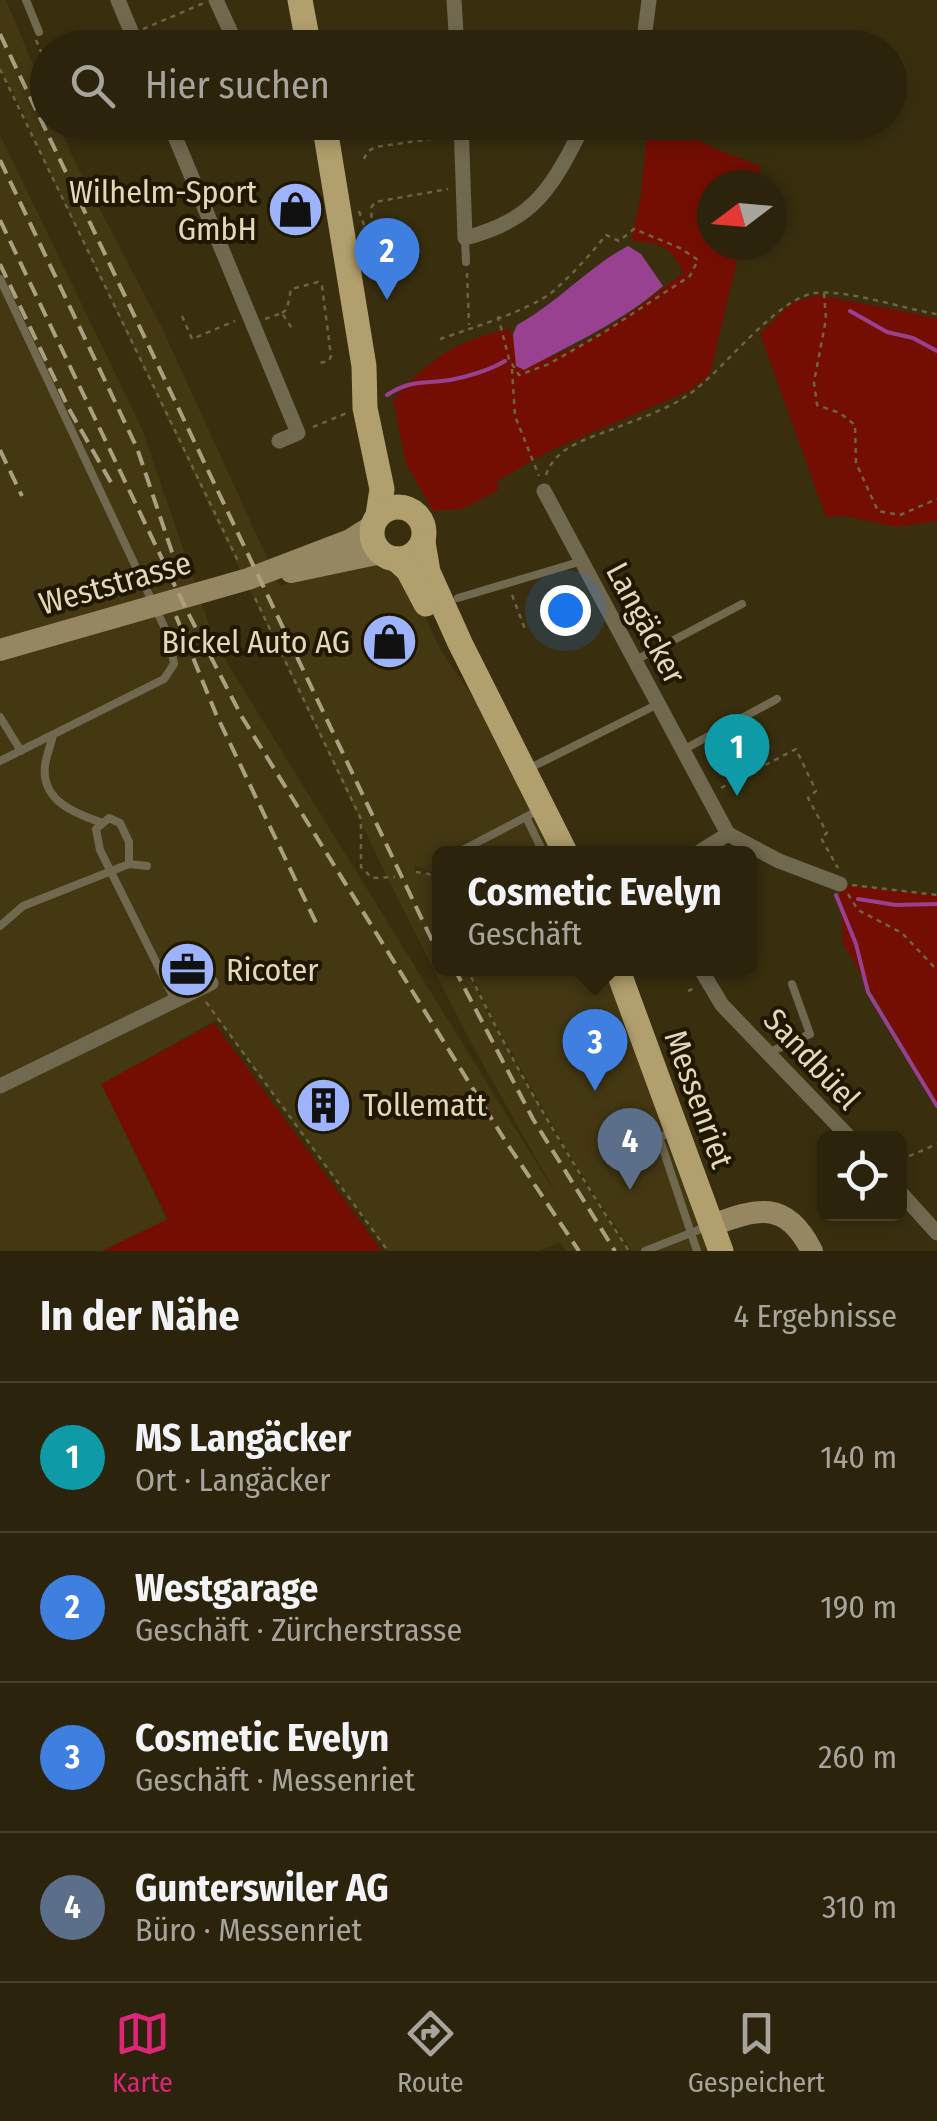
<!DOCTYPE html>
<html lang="de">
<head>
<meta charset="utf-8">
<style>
  :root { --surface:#2b230b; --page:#372f19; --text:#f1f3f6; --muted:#a6a49d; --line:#47402c; --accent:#db2777 }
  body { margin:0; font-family:"Fira Sans Condensed",sans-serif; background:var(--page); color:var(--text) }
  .controls { position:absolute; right:30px; bottom:30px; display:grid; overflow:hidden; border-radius:15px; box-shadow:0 5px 15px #0003 }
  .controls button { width:90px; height:90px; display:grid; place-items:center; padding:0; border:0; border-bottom:2px solid var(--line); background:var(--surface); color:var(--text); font:50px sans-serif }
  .compass { position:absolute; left:697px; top:170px; width:90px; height:90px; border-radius:50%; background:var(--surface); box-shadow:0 5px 15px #0003; rotate:254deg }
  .you { position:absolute; left:565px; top:610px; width:35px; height:35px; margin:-25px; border:8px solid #fff; border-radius:50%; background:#1a73e8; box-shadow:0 0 0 15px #1a73e833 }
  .badge { display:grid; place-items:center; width:65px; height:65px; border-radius:50%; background:var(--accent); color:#fff; font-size:32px; font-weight:700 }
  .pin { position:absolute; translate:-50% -82px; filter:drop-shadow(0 2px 5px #0008) }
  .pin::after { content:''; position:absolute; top:52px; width:35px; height:30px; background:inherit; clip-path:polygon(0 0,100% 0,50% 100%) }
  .popup { position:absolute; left:432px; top:846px; width:325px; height:130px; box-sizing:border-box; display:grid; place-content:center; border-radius:15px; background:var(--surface); filter:drop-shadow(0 2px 8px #0005); font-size:32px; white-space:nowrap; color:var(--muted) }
  .popup b { font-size:38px; color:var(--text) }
  .popup::after { content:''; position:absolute; left:50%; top:100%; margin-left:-20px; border:20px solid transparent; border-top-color:var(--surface) }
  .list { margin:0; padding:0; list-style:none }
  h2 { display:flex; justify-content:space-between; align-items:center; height:130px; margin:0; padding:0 40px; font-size:42px }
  h2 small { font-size:32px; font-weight:400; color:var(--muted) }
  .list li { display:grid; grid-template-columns:65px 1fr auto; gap:30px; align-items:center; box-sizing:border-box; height:150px; padding:0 40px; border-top:2px solid var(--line) }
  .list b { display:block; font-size:38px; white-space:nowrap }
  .list p { margin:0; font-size:32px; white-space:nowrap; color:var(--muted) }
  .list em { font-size:32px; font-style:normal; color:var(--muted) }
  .icon { flex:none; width:55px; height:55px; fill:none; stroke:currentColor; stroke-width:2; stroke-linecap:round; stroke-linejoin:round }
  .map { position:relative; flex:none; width:937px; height:1251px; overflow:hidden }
  .search { position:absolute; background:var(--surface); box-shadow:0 5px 15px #0003; left:30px; right:30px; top:30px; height:110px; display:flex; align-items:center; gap:25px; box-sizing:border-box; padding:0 35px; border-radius:55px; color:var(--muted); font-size:38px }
  .sheet { height:730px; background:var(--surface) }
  nav { display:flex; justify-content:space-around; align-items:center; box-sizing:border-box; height:140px; border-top:2px solid var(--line); background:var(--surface); font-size:28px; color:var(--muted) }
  nav a { display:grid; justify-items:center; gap:5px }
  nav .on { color:var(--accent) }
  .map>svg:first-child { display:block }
  .built { fill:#443813 }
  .green { fill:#740e03 }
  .water { fill:#984191 }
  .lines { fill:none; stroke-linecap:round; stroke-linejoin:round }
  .stream { stroke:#984191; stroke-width:4 }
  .path { stroke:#6e6344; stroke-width:2.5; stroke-dasharray:5 5; stroke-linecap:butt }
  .lane { stroke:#716850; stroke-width:8 }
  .street { stroke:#716850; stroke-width:15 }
  .secondary { stroke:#958761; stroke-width:22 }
  .primary { stroke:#b19f6d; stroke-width:25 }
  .rail { stroke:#aa9f80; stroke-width:4; stroke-dasharray:15 8; stroke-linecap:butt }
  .labels { text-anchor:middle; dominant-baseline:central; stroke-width:8; stroke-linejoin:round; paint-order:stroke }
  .poi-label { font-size:32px; fill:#e3d8ba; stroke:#1f1700; text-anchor:end }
  .street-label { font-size:32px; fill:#e3d8ba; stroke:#1f1700 }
</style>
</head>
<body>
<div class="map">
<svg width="937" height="1251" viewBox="0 0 937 1251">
  <rect width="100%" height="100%" fill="#392f0f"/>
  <!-- built -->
  <g class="built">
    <polygon points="0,0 6,0 47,98 48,122 58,123 74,160 163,330 280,586 366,561 381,561 396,567 408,581 440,649 484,714 557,853 440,854 440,875 414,865 416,872 429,874 440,882 440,968 467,969 489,1016 572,1164 629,1251 566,1251 560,1242 539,1251 388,1251 218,1019 102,1084 167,1220 101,1251 0,1251 0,135 142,429 216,645 560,1201 470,1041 392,887 44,161 22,109 0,69"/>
    <polygon points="469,969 604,969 708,1251 632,1251 573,1161 493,1019"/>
  </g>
  <!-- green -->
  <g class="green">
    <path d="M671,126L718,150L761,166L756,185H712V245H741L710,374L691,390L550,451L497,481L499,490L462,509L433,511L406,463L393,400C429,359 455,341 509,329L522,365C581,354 637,309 683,273C673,247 658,241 631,241L641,194L647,135Z"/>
    <polygon points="818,295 937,318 937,521 897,527 844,516 826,517 760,334 791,303"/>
    <polygon points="840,885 937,895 937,1104 843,943"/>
    <polygon points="214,1023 382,1251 102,1251 168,1219 101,1084"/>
  </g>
  <!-- water -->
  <path class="water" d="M628,246L641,254L663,286C622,322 572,344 524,370L516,366L513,334L517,325C559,302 588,267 628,246Z"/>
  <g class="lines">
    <!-- stream -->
    <g class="stream">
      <polyline points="850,311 887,332 913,338 937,351"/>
      <path d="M387,395C412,379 424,384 450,380C467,377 490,370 505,361"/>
      <polyline points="836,895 856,944 868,992 937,1106"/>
      <polyline points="858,899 896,905 937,904"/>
    </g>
    <!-- path -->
    <g class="path">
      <polyline points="143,29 204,3"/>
      <polyline points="36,40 48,68"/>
      <polyline points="249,44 285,37"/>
      <polyline points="86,48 117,35"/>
      <polyline points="0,69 239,563"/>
      <polyline points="89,132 114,122"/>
      <polyline points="364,159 367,152 375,147 445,137"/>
      <polyline points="359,211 370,242 373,242 371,208 375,202 448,189"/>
      <polyline points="467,273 469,325"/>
      <polyline points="824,293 826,319 814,382 817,405 840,413 855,425 856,463 878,511 900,515 937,499"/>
      <polyline points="282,313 287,309 291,289 318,282 322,286 331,356 329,361 319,363"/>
      <polyline points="182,316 192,339 235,321"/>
      <polyline points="265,319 282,313 293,330"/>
      <path d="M440,339C469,329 527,311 551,293C571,276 590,255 606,235L619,241L634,229L680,248L698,260L690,276L606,331L549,364L519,375L509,359L498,316"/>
      <polyline points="512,369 515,416 539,476"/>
      <polyline points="313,427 347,413"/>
      <path d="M546,475C555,447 587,439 613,429C640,418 673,408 696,389C727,365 778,298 815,293C846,289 904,309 937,314"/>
      <polyline points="512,595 525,629"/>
      <polyline points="255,598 361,819 361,867 372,878 395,877"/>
      <polyline points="721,788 796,749 816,791 808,798 827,833 821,838 838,868"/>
      <polyline points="416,872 429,874 440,882"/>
      <polyline points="852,885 937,895"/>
      <polyline points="848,894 858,910 902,933 937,970"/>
      <path d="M467,968C513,1067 570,1160 629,1251"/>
      <polyline points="688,991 697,987"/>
      <polyline points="206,1002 388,1251"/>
      <polyline points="900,1160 937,1144"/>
    </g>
    <!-- lane -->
    <g class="lane">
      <polyline points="26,0 39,32"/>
      <polyline points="465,238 466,262"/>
      <polyline points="0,279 169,637 174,664 164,679 0,761"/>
      <polyline points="458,598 582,561"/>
      <polyline points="634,661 742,604"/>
      <polyline points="0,717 21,751"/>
      <path d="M53,735C51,745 46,756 45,766C41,801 76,814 103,823"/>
      <polyline points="683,750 777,699"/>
      <polyline points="528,769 658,704"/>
      <polyline points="526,817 544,854"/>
      <polyline points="455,854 539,810"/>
      <polyline points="129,864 129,842 120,823 109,818 96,829 100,850 175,1000"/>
      <polyline points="0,926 23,906 129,864 147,866"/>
      <polyline points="770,1052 810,1034 792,984"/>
      <polyline points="673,1132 659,1137 697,1251"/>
      <polyline points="645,1251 706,1227"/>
    </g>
    <!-- street -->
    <g class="street">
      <polyline points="118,0 138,48"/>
      <polyline points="216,0 238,48"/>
      <polyline points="454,0 457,48"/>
      <polyline points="643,48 649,0"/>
      <polyline points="169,122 298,433 279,441"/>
      <path d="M461,122L465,238C537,219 553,186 585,122"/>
      <polyline points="544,491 728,834 696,854"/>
      <polyline points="728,834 779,861 840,884"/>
      <polyline points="700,968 722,1005 850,1138"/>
      <polyline points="0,1086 211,983"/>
      <polyline points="900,1192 937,1233"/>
    </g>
    <!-- secondary -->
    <g class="secondary">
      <polyline points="291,572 381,553"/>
      <polyline points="0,650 248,579 350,540 372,526"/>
      <path d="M710,1226C758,1208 785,1199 812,1251"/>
    </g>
    <!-- primary -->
    <g class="primary">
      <polyline points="300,0 309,48"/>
      <polyline points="324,122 364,366 365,408 382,489 378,515"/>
      <circle cx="398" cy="533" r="26"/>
      <polyline points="423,542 428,572 460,643 566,854"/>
      <polyline points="396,559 408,570 426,604"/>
      <polyline points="617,968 721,1251"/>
    </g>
    <!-- rail -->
    <g class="rail">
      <polyline points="0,34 440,957"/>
      <polyline points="0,160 137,448 173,555"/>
      <polyline points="0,220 187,611 242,717 506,1142 579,1251"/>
      <polyline points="0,264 69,409 113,486"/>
      <polyline points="0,450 22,496"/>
      <polyline points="176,616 216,714 318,927"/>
      <polyline points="454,968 533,1119 615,1251"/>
    </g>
  </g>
  <!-- icons -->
  <defs>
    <symbol id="shop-disc" viewBox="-11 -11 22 22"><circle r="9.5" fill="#9db4fd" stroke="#1f1700"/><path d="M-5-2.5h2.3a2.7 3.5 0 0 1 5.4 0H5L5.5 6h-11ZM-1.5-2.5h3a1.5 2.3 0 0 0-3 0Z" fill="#111"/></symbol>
    <symbol id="office-disc" viewBox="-11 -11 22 22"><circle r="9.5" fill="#9db4fd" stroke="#1f1700"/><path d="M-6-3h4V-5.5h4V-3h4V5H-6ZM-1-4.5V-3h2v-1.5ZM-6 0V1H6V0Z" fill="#111"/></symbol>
    <symbol id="building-disc" viewBox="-11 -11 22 22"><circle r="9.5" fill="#9db4fd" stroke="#1f1700"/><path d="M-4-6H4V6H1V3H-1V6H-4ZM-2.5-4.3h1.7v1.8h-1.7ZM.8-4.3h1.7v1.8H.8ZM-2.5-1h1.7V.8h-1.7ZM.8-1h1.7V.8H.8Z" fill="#111"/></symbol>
  </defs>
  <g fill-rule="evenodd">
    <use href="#shop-disc" x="264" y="178" width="63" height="63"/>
    <use href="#shop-disc" x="358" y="610" width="63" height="63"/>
    <use href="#office-disc" x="156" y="938" width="63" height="63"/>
    <use href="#building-disc" x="292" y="1074" width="63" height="63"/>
  </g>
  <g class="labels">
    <!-- poi labels -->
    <g class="poi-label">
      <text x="257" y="192">Wilhelm-Sport<tspan x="257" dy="37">GmbH</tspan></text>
      <text x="350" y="642">Bickel Auto AG</text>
      <text x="226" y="970" text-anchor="start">Ricoter</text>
      <text x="363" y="1105" text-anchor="start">Tollematt</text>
    </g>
    <!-- street labels -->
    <g class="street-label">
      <text transform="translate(115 583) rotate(-16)">Weststrasse</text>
      <text transform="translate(646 623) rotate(62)">Langäcker</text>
      <text transform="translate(812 1059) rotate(47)">Sandbüel</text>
      <text transform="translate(699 1099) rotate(70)">Messenriet</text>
    </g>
  </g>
</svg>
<div class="controls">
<button><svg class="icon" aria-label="locate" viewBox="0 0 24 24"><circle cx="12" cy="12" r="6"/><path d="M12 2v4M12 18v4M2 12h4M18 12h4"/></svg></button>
</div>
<svg class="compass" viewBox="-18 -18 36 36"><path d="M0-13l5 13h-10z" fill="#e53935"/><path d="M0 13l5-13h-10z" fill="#a6a49d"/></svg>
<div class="you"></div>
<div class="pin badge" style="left:737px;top:796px;background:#0f9aa8">1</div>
<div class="pin badge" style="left:387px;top:300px;background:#3f7fe0">2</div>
<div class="pin badge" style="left:595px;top:1091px;background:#3f7fe0">3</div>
<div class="popup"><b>Cosmetic Evelyn</b>Geschäft</div>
<div class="pin badge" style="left:630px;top:1190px;background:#5c6f8a">4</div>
<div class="search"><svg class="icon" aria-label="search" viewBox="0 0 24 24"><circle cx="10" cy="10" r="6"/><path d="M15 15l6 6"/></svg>Hier suchen</div>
</div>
<section class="sheet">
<h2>In der Nähe<small>4 Ergebnisse</small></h2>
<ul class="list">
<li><span class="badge" style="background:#0f9aa8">1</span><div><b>MS Langäcker</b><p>Ort · Langäcker</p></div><em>140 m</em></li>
<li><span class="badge" style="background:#3f7fe0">2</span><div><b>Westgarage</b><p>Geschäft · Zürcherstrasse</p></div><em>190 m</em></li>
<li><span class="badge" style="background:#3f7fe0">3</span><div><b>Cosmetic Evelyn</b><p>Geschäft · Messenriet</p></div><em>260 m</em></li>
<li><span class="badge" style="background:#5c6f8a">4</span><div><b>Gunterswiler AG</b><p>Büro · Messenriet</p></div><em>310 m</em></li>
</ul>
</section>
<nav>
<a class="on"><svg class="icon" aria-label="map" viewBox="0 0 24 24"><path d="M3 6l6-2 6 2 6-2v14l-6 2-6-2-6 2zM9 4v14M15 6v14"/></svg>Karte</a>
<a><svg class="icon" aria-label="directions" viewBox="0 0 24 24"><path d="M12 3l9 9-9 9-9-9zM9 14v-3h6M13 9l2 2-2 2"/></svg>Route</a>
<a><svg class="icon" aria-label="saved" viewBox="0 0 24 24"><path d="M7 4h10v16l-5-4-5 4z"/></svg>Gespeichert</a>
</nav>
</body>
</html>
